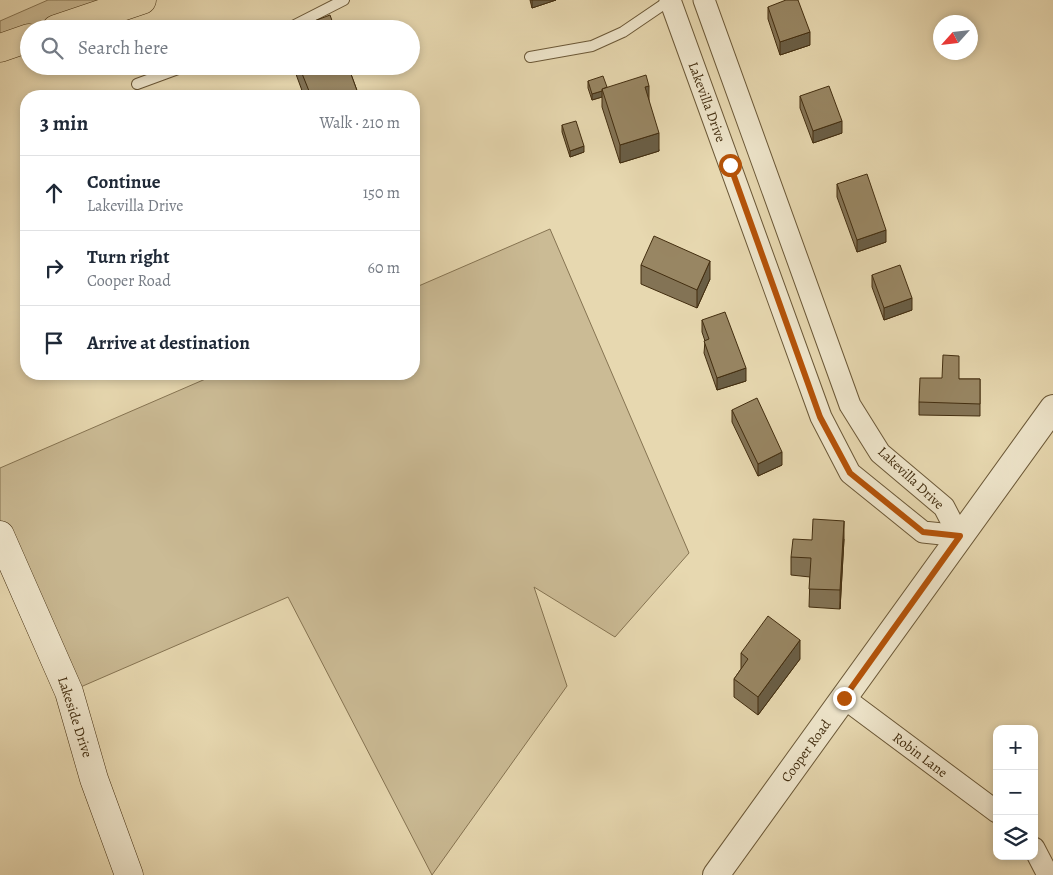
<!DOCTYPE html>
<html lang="en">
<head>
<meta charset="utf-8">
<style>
  :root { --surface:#fff; --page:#f2f2f3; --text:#1f2937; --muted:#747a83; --line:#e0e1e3 }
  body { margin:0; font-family:Alegreya,serif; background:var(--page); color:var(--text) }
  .controls { position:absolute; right:15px; bottom:15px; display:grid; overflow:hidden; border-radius:10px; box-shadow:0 2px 8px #0003 }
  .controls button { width:45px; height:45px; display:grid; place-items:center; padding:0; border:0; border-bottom:1px solid var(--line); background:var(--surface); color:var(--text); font:25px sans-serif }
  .compass { position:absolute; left:933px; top:15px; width:45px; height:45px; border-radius:50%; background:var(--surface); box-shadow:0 2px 8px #0003; rotate:243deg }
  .stop { position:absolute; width:15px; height:15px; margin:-11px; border:4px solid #b45309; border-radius:50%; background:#fff }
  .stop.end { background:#b45309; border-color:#fff; box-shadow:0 1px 5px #0008 }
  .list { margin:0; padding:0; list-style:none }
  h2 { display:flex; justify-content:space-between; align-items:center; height:65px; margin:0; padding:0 20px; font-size:21px }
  h2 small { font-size:16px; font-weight:400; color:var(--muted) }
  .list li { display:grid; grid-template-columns:32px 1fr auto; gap:15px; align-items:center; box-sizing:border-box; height:75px; padding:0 20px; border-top:1px solid var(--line) }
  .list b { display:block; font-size:19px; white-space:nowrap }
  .list p { margin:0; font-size:16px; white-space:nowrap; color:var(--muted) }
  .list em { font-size:16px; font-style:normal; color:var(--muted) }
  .icon { flex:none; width:28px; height:28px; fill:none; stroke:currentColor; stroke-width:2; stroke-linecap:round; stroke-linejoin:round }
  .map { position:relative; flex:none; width:1053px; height:875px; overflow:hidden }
  .search { position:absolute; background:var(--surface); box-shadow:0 2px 8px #0003; left:20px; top:20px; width:400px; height:55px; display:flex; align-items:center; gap:12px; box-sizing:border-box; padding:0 18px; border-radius:28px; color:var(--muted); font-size:19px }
  .panel { position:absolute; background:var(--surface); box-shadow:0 2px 8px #0003; left:20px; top:90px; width:400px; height:290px; border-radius:20px }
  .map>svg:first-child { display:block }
  .green { fill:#cbbb95; stroke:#867452 }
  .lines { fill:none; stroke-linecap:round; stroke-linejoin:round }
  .service-casing { stroke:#6b5837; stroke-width:12 }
  .minor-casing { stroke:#6b5837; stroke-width:23 }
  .tertiary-casing { stroke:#6b5837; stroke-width:28 }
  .secondary-casing { stroke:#422d0f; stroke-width:29 }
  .trunk-casing { stroke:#422d0f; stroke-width:29 }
  .service { stroke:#efe6cc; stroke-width:10 }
  .minor { stroke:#efe6cc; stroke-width:21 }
  .tertiary { stroke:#efe6cc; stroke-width:26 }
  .secondary { stroke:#efe6cc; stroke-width:28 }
  .trunk { stroke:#e7d8b0; stroke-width:28 }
  .wall { fill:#837355; stroke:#422d0f }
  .shaded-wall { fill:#6a5e45; stroke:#422d0f }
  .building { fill:#988663; stroke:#422d0f }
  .route { stroke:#b45309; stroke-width:6 }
  .labels { text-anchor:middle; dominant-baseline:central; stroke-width:4; stroke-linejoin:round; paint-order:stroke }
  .street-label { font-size:14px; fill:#422d0f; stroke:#efe6cc }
</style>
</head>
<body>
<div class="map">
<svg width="1053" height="875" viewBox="0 0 1053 875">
  <rect width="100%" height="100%" fill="#e7d8b0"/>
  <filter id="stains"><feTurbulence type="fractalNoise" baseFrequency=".004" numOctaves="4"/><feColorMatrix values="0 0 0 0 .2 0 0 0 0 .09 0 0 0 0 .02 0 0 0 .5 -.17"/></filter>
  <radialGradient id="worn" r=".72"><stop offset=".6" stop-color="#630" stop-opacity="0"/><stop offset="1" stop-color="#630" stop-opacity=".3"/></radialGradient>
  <!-- green -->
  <g class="green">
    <polygon points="48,0 112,0 0,38 0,21"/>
    <polygon points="550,229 689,553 615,637 534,587 567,686 432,875 288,597 69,692 0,535 0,468 217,374 414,374 414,288"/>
  </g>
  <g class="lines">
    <defs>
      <g id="service">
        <polyline points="287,29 344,0"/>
        <polyline points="530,57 592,46 623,32 670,0"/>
        <polyline points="137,84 186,66"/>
      </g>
      <g id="minor">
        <polyline points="670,0 821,417 850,473 923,532 961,536"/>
        <polyline points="704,0 850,405 880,453 944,507 959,536"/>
        <polyline points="844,698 997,812"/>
        <polyline points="1034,848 1048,875"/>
      </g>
      <polyline id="tertiary" points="716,875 1053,408"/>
      <polyline id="secondary" points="0,535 69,692 94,779 129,875"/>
      <g id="trunk">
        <polyline points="56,29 142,0"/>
        <polyline points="0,48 29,38"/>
      </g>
    </defs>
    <!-- service casing -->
    <use href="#service" class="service-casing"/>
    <!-- minor casing -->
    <use href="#minor" class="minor-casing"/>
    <!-- tertiary casing -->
    <use href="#tertiary" class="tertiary-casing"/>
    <!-- secondary casing -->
    <use href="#secondary" class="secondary-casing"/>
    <!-- trunk casing -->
    <use href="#trunk" class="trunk-casing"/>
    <!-- service -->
    <use href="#service" class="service"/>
    <!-- minor -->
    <use href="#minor" class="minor"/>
    <!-- tertiary -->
    <use href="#tertiary" class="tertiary"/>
    <!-- secondary -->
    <use href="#secondary" class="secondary"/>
    <!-- trunk -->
    <use href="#trunk" class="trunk"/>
  </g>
  <!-- wall -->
  <g class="wall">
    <polygon points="530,0 556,0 532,8"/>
    <polygon points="768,7 810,45 780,55 768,19"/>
    <polygon points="293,66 348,66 359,96 304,96"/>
    <polygon points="588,81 649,102 659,151 620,163 602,107 602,97 592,100 588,88"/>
    <polygon points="800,96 842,133 813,143 800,108"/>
    <polygon points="562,125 584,152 570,157 562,132"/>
    <polygon points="837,184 886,242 857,252 837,197"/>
    <polygon points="641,265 710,279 697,308 641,284"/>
    <polygon points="872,275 912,310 884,320 872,287"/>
    <polygon points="702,320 746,381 717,390 704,353 705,341 702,332"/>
    <polygon points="959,379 980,379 980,416 919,415 919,402"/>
    <polygon points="732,410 782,465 758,476 732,422"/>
    <polygon points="844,539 840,609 809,607 810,577 791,575 791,557 812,540"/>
    <polygon points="741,653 800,659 758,715 734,697 734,679 741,669"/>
  </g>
  <!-- shaded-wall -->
  <g class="shaded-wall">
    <polygon points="532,0 556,0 532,8"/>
    <polygon points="810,32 810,45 780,55 780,42"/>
    <polygon points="649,86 649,104 645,87"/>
    <polygon points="602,91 602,97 592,100 592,94"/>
    <polygon points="842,121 842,133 813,143 813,131"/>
    <polygon points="659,133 659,151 620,163 620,145"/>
    <polygon points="584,146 584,152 570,157 570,151"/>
    <polygon points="886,230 886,242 857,252 857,240"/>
    <polygon points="710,261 710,279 697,308 697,290"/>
    <polygon points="912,298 912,310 884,320 884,308"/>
    <polygon points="746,368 746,381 717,390 717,378"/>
    <polygon points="782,452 782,465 758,476 758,464"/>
    <polygon points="844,521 844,539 840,609 840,590"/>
    <polygon points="800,640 800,659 758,715 758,697"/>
  </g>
  <!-- building -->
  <g class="building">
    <polygon points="786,0 798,0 810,32 780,42 768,7"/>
    <polygon points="330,15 335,29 293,29"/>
    <polygon points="299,66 348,66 359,96 311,96"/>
    <polygon points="646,75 649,86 645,87 659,133 620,145 602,89"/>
    <polygon points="603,76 607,87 602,89 602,91 592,94 588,81"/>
    <polygon points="829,86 842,121 813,131 800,96"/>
    <polygon points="576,121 584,146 570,151 562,125"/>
    <polygon points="867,174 886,230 857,240 837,184"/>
    <polygon points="654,236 710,261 697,290 641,265"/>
    <polygon points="900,265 912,298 884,308 872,275"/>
    <polygon points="725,312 746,368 717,378 704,341 709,339 702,320"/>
    <polygon points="943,355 959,356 959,379 980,379 980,404 919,402 920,378 942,378"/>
    <polygon points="757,398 782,452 758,464 732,410"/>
    <polygon points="813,519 844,521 840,590 809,589 811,558 791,557 793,539 812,540"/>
    <polygon points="768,616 800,640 758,697 734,679 748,659 741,653"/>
  </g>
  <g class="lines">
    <!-- route -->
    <polyline class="route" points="730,165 820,417 850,473 923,532 960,536 844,698"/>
  </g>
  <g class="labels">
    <!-- street labels -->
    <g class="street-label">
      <text transform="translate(707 102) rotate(70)">Lakevilla Drive</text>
      <text transform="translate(911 478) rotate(43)">Lakevilla Drive</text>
      <text transform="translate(75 717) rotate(72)">Lakeside Drive</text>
      <text transform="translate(806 751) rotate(-54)">Cooper Road</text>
      <text transform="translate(920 755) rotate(37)">Robin Lane</text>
    </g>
  </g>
  <rect width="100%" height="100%" filter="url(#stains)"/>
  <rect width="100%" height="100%" fill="url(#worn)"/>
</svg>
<div class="controls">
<button>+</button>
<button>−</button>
<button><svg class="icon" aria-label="layers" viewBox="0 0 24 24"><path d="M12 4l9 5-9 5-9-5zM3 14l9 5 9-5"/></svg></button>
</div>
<svg class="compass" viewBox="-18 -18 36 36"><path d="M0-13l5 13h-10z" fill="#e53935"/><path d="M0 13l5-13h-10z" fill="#747a83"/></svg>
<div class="stop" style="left:730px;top:165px"></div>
<div class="stop end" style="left:844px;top:698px"></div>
<div class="search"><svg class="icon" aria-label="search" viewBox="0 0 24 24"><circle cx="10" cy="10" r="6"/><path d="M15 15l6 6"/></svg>Search here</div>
<section class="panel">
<h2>3 min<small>Walk · 210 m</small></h2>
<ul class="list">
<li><svg class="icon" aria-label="ahead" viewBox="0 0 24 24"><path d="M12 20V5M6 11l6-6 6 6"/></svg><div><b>Continue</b><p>Lakevilla Drive</p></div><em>150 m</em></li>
<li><svg class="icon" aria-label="right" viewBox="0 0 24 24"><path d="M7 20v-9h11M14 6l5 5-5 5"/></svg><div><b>Turn right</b><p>Cooper Road</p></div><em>60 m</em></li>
<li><svg class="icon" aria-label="arrive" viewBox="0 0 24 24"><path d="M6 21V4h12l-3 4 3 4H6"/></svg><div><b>Arrive at destination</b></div></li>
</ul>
</section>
</div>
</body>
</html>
